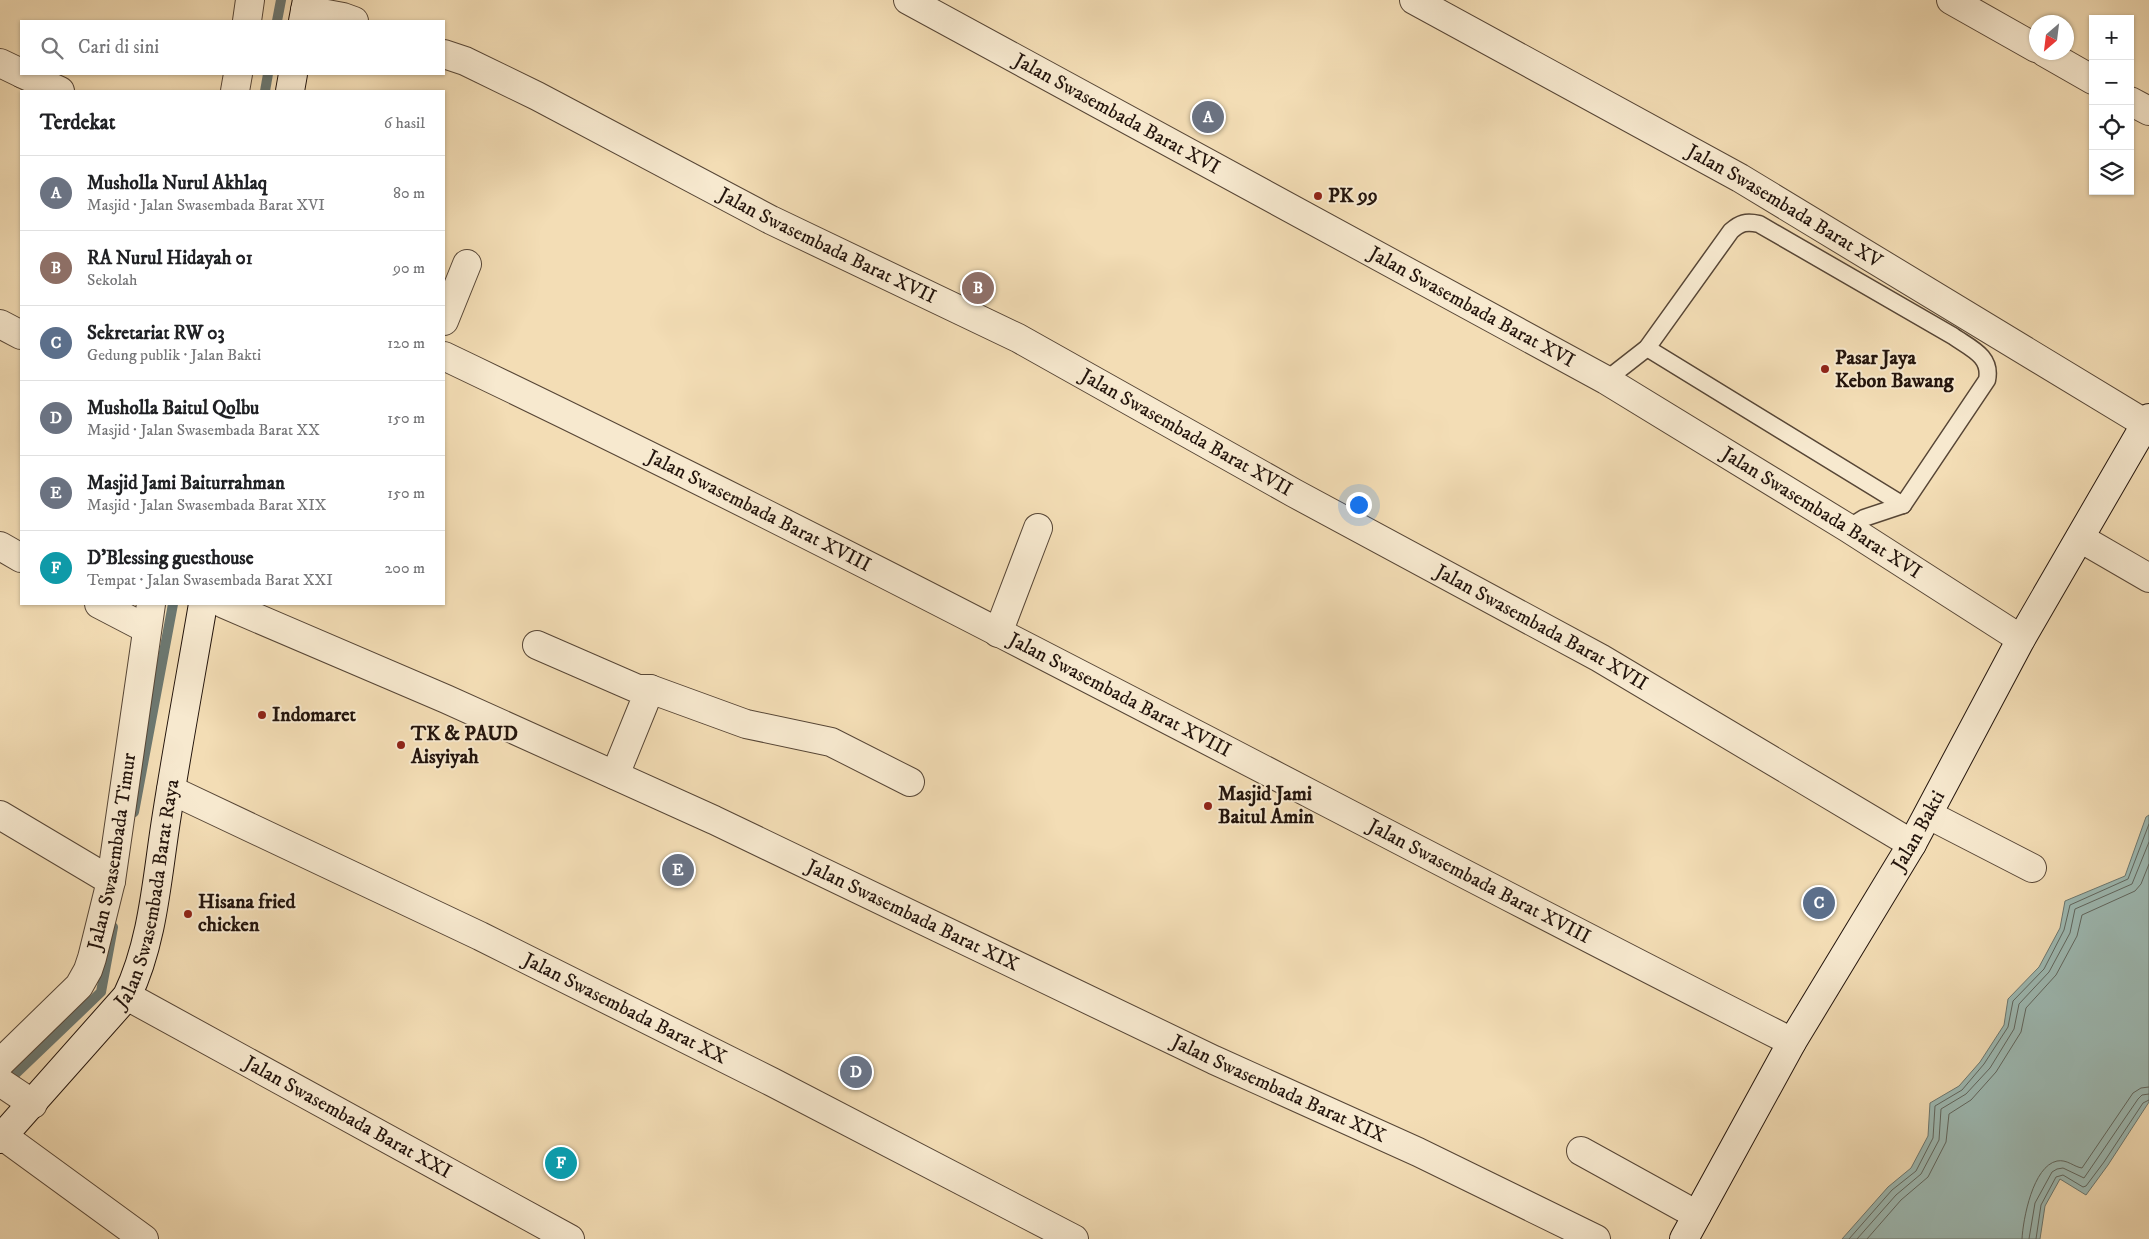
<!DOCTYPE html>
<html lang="id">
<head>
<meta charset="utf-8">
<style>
  :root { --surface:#fff; --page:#f6f6f6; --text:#202124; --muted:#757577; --line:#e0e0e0; --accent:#ea580c }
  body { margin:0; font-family:"IM FELL DW Pica",serif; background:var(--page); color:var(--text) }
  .controls { position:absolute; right:15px; top:15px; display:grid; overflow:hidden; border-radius:0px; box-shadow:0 1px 4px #0004 }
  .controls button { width:45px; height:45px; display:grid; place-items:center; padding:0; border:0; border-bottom:1px solid var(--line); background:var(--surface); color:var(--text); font:25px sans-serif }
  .compass { position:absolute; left:2029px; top:15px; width:45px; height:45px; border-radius:50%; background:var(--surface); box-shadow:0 1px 4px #0004; rotate:208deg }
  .you { position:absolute; left:1358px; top:504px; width:18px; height:18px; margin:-12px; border:4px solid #fff; border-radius:50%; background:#1a73e8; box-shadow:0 0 0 8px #1a73e833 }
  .badge { display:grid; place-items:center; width:32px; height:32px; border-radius:50%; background:var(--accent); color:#fff; font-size:16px; font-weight:700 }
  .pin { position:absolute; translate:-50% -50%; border:2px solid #fff; box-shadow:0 1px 5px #0006 }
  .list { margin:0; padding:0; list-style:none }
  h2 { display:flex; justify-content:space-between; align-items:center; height:65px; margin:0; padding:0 20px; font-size:21px }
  h2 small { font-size:16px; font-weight:400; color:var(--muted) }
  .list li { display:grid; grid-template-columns:32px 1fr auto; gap:15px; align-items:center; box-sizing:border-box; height:75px; padding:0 20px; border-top:1px solid var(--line) }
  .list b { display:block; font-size:19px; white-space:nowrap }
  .list p { margin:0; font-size:16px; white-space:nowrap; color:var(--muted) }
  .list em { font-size:16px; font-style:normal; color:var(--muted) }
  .icon { flex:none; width:28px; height:28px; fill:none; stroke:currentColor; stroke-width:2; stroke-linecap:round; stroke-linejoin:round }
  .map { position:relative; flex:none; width:2149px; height:1239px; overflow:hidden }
  .search { position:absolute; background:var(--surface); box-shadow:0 1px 4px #0004; left:20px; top:20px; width:425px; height:55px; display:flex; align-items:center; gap:12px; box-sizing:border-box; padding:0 18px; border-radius:0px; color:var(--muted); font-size:19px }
  .panel { position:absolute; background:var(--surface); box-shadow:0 1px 4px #0004; left:20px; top:90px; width:425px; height:515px; border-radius:0px }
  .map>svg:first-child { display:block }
  .water { fill:#9dbab4; stroke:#6c7871 }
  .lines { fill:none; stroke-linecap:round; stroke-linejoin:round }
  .shore { stroke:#606760; stroke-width:1 }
  .stream { stroke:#6c7871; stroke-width:10 }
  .lane-casing { stroke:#574636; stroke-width:19 }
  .street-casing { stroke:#574636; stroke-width:30 }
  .secondary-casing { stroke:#23140c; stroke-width:30 }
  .lane { stroke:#f7e9cf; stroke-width:16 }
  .street { stroke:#f7e9cf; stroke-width:28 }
  .secondary { stroke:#f7e9cf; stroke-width:28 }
  .poi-dot { fill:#8f2418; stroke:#f7e9cf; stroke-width:2 }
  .labels { text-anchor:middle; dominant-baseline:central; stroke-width:4; stroke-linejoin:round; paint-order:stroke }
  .street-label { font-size:20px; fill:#23140c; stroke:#f7e9cf }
  .poi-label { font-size:20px; font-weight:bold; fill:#23140c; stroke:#f7e9cf; text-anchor:start }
</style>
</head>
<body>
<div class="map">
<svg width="2149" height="1239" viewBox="0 0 2149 1239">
  <rect width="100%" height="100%" fill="#f3ddb5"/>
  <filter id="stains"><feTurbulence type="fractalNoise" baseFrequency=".004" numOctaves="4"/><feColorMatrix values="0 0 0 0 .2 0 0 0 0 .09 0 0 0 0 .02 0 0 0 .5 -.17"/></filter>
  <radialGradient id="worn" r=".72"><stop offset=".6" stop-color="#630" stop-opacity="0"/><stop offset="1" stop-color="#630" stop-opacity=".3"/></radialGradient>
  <!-- water -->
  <polygon class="water" points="2149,815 2149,1102 2108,1165 2086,1195 2060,1179 2045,1206 2040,1239 1842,1239 1888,1187 1911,1168 1928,1136 1930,1103 1959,1086 1980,1062 2004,1025 2008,999 2039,967 2060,928 2065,901 2125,876 2146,817"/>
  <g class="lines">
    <!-- shore -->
    <g class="shore">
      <polyline points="1849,1239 1892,1190 1916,1171 1933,1138 1935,1106 1962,1090 1984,1064 2008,1027 2013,1001 2044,969 2064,930 2070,905 2128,879 2149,824"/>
      <polyline points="1857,1239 1896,1195 1921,1174 1939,1140 1941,1109 1966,1094 1990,1068 2014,1029 2019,1004 2049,972 2070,933 2075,909 2132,884 2149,842"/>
      <polyline points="1867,1239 1901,1200 1928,1177 1946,1142 1949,1114 1971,1100 1996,1072 2021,1032 2026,1008 2056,975 2077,936 2082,915 2135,891 2141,884 2149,864"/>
      <path d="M2022,1239C2023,1219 2033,1166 2057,1161C2067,1159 2074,1167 2082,1168L2133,1093L2141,1088L2149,1087"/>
      <polyline points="2029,1239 2035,1203 2052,1172 2057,1169 2063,1168 2084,1178 2138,1099 2142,1095 2149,1094"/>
      <polyline points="2036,1239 2041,1205 2056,1177 2063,1175 2083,1187 2086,1186 2104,1162 2143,1103 2149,1100"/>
    </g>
    <!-- stream -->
    <g class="stream">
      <polyline points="277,21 281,0"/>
      <polyline points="265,91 268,74"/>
      <polyline points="134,812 173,604"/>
      <polyline points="6,1083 101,992 113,927"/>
    </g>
    <defs>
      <g id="lane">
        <polyline points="1647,348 1903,505"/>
        <path d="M1606,380L1647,348L1731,231C1740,223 1746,221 1759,224L1953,336C1970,348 1992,356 1987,380L1903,505L1864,518L1848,528"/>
      </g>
      <g id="street">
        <path id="s1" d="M908,0L1606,380L1848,528L2021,639"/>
        <path id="s2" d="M1414,0L1740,178L2146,424"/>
        <polyline points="1951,0 2036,48"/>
        <polyline points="305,10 343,17 354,21"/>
        <polyline points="247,21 250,0"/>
        <polyline points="2044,52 2093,80"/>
        <path id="s3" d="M444,54L465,61L537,96L771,220L1018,338L1294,493L1600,658L1912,844"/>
        <polyline points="0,63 21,73"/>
        <polyline points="23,74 60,91"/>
        <polyline points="235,91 238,74"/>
        <polyline points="2130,101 2149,111"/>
        <polyline points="444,321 467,264"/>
        <polyline points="0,324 21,335"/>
        <path id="s4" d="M444,356C899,573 1342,814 1792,1042"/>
        <polyline points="2080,538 2149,578"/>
        <polyline points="0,546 21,558"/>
        <polyline points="99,604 147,629"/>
        <path id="s5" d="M224,604L446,699L714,820L1214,1060L1418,1152L1596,1239"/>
        <polyline points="998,633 1038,528"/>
        <polyline points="537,645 638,689 650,689 615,775"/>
        <polyline points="650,689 746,724 831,742 910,782"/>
        <path id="s6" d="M171,790L480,936L772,1082L1074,1239"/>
        <polyline points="0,815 111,881"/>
        <polyline points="1929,815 2032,868"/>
        <path id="s7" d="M127,996L570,1239"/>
        <path id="s8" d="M0,1063L79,986L88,970L92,958L111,881L151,604"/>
        <polyline points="0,1082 33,1104"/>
        <polyline points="3,1136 144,1239"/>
        <polyline points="1581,1151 1697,1215"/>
      </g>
      <g id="secondary">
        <polyline points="303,21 307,0"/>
        <polyline points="290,91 293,74"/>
        <path id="s9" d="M0,1139L127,996C154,940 157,875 167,814C178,744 191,674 203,604"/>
        <path id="s10" d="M1684,1239L1792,1042L1912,844L2021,639L2149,418"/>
      </g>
    </defs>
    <!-- lane casing -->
    <use href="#lane" class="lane-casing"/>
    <!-- street casing -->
    <use href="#street" class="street-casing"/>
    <!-- secondary casing -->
    <use href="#secondary" class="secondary-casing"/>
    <!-- lane -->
    <use href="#lane" class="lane"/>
    <!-- street -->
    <use href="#street" class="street"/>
    <!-- secondary -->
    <use href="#secondary" class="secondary"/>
  </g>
  <!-- markers -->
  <g class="poi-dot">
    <circle cx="1318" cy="196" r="5"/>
    <circle cx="1825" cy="369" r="5"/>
    <circle cx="262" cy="715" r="5"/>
    <circle cx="401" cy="745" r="5"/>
    <circle cx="1208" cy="806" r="5"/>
    <circle cx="188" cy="914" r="5"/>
  </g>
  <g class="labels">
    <!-- street labels -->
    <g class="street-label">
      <text stroke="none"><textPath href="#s1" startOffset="238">Jalan Swasembada Barat XVI</textPath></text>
      <text stroke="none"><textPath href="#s2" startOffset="424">Jalan Swasembada Barat XV</textPath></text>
      <text stroke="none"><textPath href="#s3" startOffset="429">Jalan Swasembada Barat XVII</textPath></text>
      <text stroke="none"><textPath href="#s1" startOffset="642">Jalan Swasembada Barat XVI</textPath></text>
      <text stroke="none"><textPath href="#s3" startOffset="834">Jalan Swasembada Barat XVII</textPath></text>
      <text stroke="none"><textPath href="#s4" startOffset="351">Jalan Swasembada Barat XVIII</textPath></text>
      <text stroke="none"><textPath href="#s1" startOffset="1048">Jalan Swasembada Barat XVI</textPath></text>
      <text stroke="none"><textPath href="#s3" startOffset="1239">Jalan Swasembada Barat XVII</textPath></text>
      <text stroke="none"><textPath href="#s4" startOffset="756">Jalan Swasembada Barat XVIII</textPath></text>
      <text stroke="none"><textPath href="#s10" startOffset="471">Jalan Bakti</textPath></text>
      <text stroke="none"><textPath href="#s8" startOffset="250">Jalan Swasembada Timur</textPath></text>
      <text stroke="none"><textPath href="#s4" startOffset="1161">Jalan Swasembada Barat XVIII</textPath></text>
      <text stroke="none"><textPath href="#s9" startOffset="296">Jalan Swasembada Barat Raya</textPath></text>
      <text stroke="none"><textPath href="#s5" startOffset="756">Jalan Swasembada Barat XIX</textPath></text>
      <text stroke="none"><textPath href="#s6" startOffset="504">Jalan Swasembada Barat XX</textPath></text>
      <text stroke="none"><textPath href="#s5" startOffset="1161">Jalan Swasembada Barat XIX</textPath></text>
      <text stroke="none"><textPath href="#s7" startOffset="252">Jalan Swasembada Barat XXI</textPath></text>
    </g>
    <!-- poi labels -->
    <g class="poi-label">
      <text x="1328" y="196">PK 99</text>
      <text x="1835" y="358">Pasar Jaya<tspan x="1835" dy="23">Kebon Bawang</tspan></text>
      <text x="272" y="715">Indomaret</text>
      <text x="411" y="734">TK &amp; PAUD<tspan x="411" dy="23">Aisyiyah</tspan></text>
      <text x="1218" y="794">Masjid Jami<tspan x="1218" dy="23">Baitul Amin</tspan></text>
      <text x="198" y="902">Hisana fried<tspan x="198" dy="23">chicken</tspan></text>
    </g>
  </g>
  <rect width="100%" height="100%" filter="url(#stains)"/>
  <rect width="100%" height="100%" fill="url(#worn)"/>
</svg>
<div class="controls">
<button>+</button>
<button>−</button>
<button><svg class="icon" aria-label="locate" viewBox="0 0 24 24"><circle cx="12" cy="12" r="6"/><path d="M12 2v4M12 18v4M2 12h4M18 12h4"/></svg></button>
<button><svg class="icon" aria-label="layers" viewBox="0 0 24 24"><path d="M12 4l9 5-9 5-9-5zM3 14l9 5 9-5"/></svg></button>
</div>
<svg class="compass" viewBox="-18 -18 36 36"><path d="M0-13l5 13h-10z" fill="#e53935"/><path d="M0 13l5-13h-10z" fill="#757577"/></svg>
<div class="you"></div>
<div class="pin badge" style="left:1208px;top:117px;background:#6b7280">A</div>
<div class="pin badge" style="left:978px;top:288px;background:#8d6e63">B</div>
<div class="pin badge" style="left:1819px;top:903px;background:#5c6f8a">C</div>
<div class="pin badge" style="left:856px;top:1072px;background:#6b7280">D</div>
<div class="pin badge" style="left:678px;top:870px;background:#6b7280">E</div>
<div class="pin badge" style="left:561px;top:1163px;background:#0f9aa8">F</div>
<div class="search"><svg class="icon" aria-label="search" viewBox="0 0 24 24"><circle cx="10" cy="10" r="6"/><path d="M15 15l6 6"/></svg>Cari di sini</div>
<section class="panel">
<h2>Terdekat<small>6 hasil</small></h2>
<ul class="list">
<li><span class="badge" style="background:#6b7280">A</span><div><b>Musholla Nurul Akhlaq</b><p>Masjid · Jalan Swasembada Barat XVI</p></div><em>80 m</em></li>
<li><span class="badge" style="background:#8d6e63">B</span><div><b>RA Nurul Hidayah 01</b><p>Sekolah</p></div><em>90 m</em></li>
<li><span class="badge" style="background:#5c6f8a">C</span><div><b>Sekretariat RW 03</b><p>Gedung publik · Jalan Bakti</p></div><em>120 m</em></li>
<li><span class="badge" style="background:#6b7280">D</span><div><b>Musholla Baitul Qolbu</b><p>Masjid · Jalan Swasembada Barat XX</p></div><em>150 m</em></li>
<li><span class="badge" style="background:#6b7280">E</span><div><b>Masjid Jami Baiturrahman</b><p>Masjid · Jalan Swasembada Barat XIX</p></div><em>150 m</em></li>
<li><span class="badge" style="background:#0f9aa8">F</span><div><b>D'Blessing guesthouse</b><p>Tempat · Jalan Swasembada Barat XXI</p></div><em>200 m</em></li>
</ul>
</section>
</div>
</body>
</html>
